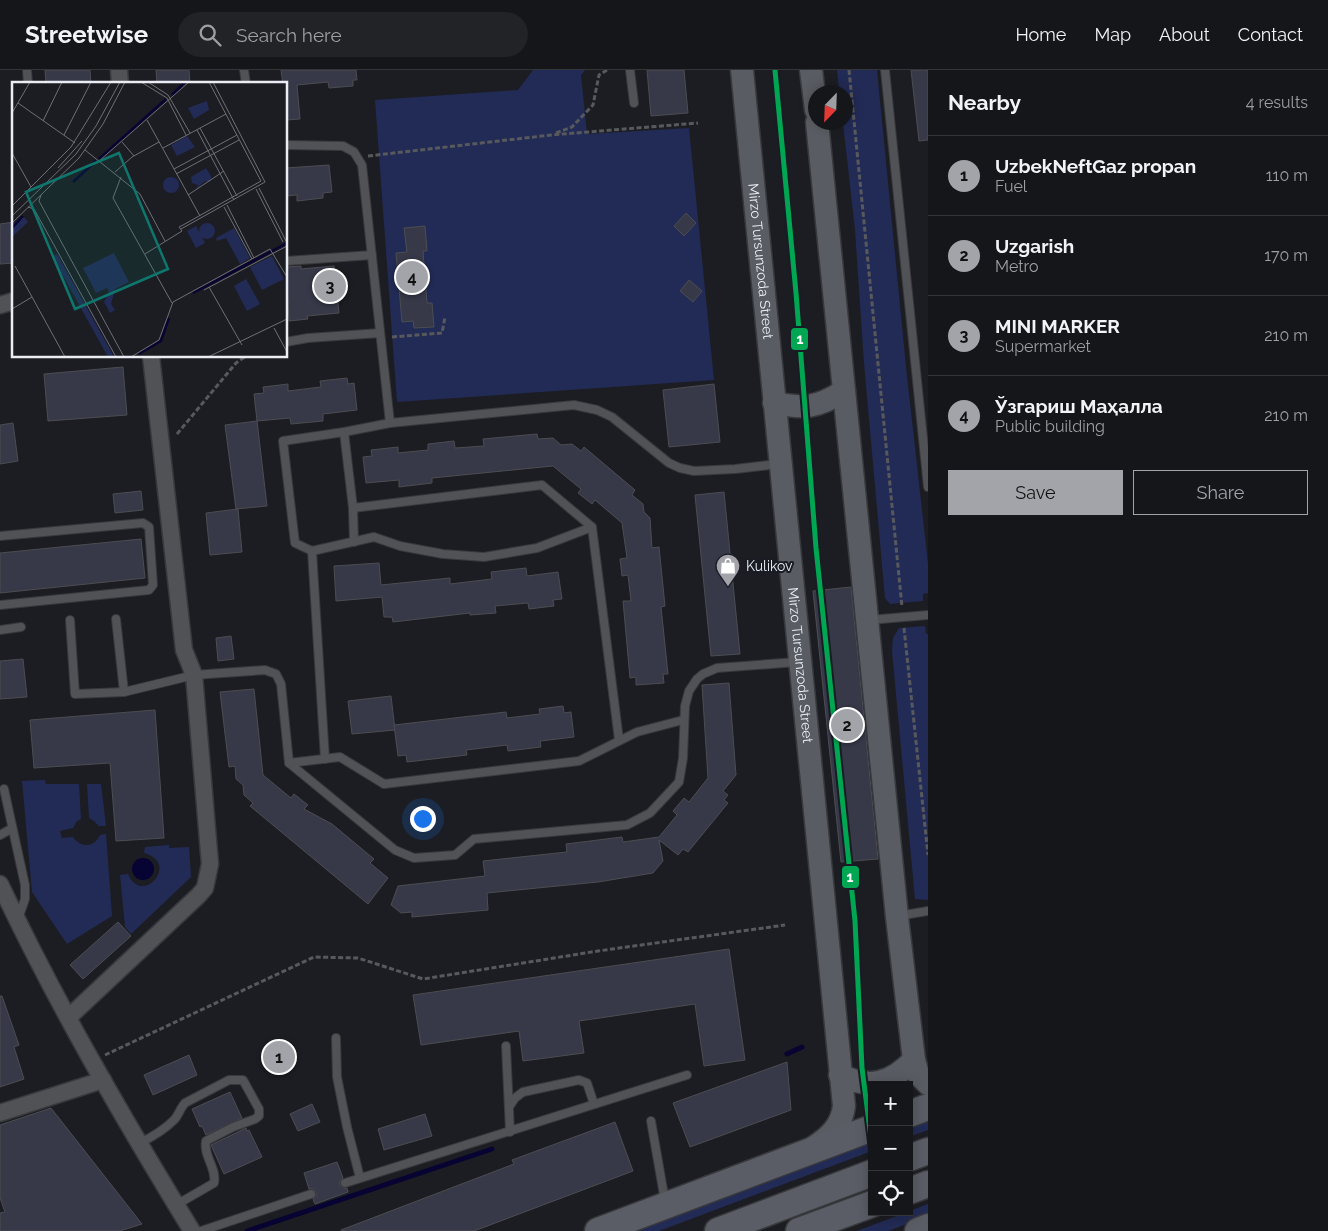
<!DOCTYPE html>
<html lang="en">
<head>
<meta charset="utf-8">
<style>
  :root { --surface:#15161a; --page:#222327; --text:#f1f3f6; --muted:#9d9fa2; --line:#343539; --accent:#a3a4aa }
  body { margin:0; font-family:Raleway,sans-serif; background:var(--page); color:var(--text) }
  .controls { position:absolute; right:15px; bottom:15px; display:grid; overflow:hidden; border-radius:0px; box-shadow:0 2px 12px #0003 }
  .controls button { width:45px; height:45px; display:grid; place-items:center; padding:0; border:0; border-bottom:1px solid var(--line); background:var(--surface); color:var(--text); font:25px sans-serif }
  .compass { position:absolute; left:808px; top:15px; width:45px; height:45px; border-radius:50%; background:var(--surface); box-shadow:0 2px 12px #0003; rotate:203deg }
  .you { position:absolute; left:422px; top:748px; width:18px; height:18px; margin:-12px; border:4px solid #fff; border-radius:50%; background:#1a73e8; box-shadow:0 0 0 8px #1a73e833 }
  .badge { display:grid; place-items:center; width:32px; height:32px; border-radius:50%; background:var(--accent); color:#111; font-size:16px; font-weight:700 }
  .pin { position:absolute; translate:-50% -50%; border:2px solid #fff; box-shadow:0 1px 5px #0006 }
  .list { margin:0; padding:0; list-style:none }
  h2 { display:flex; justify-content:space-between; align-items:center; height:65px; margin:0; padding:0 20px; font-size:21px }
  h2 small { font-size:16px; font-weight:400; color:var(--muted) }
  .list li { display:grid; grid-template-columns:32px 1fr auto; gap:15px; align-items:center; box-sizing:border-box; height:80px; padding:0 20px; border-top:1px solid var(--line) }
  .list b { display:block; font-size:19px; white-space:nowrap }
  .list p { margin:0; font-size:16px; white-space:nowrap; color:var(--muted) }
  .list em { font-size:16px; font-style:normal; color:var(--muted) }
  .actions { display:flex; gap:10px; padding:15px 20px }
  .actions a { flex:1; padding:11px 0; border:1px solid var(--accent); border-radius:0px; text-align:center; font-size:18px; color:var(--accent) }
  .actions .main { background:var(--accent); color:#111 }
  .icon { flex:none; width:28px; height:28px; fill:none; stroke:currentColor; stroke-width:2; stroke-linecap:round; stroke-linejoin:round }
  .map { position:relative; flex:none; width:928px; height:1161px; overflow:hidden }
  header { display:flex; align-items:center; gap:30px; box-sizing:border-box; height:70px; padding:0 25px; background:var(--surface); border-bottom:1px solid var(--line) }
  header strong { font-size:24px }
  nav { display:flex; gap:28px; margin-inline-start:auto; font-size:18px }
  .search { width:350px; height:45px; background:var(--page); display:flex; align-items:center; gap:12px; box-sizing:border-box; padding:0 18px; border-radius:28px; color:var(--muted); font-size:19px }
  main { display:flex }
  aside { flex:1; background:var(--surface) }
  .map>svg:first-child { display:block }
  .green { fill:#222b55 }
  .water { fill:#070332 }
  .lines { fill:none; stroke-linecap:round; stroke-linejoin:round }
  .stream { stroke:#070332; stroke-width:5 }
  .building { fill:#373949; stroke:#4c4d51 }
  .service-casing { stroke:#38393d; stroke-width:10 }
  .minor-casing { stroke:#38393d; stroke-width:19 }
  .secondary-casing { stroke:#38393d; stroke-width:25 }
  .trunk-casing { stroke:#38393d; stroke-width:29 }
  .path { stroke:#58595d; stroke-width:3; stroke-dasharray:5 2.5; stroke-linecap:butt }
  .service { stroke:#515255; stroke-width:8 }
  .minor { stroke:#515255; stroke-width:16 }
  .secondary { stroke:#5a5c63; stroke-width:22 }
  .trunk { stroke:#5a5d65; stroke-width:26 }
  .metro-1-casing { stroke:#191c25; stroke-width:9 }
  .metro-1 { stroke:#00a651; stroke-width:5 }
  .labels { text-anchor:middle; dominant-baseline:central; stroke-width:4; stroke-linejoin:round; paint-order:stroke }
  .street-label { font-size:14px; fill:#ebedf4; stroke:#191c25 }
  .poi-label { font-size:14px; fill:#ebedf4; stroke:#191c25; text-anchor:start }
  .inset-river { fill:none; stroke:#070332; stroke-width:2.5 }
  .inset-road { fill:none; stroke:#6f7076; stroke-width:1 }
  .view { fill:#0f766e; fill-opacity:0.15; stroke:#0f766e; stroke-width:2.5 }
  .inset-edge { fill:none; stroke:#ebedf4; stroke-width:2.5 }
  .line-badge { stroke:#191c25; stroke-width:2 }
  .badge-label { font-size:14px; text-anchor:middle; font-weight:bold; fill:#fff }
</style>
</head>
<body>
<header>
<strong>Streetwise</strong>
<div class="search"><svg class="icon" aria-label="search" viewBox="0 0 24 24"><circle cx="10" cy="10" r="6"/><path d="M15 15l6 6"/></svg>Search here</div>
<nav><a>Home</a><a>Map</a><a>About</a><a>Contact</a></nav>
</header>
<main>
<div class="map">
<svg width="928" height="1161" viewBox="0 0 928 1161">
  <rect width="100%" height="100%" fill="#1c1d22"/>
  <!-- green -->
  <g class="green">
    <polygon points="533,0 585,0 581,5 587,64 689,58 714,310 397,332 375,30 518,20"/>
    <polygon points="837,0 877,0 906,297 928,494 928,523 923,524 923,531 890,534 885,528 864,293 855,160 843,53 846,52 846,22 839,22"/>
    <polygon points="925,556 926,564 928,564 928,830 915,829 892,581 893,568 899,558"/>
    <path d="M45,710L46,714H79L81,749L77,751L73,758L60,761L62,768L73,767C81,779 95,777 100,765L106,764L112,846L67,874L32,822L22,711Z"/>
    <polygon points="87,714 101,714 106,756 99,756 94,751 89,748"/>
    <path d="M169,775V778L189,777L191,807L131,864L125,857L120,805L128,804C142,837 181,793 144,783L145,777Z"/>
    <polygon points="928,1047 928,1060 909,1067 909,1054"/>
    <polygon points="872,1068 872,1081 659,1161 626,1161"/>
    <polygon points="928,1134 928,1146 888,1161 857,1161"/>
  </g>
  <!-- water -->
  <circle class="water" cx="143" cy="799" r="11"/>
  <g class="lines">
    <!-- stream -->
    <g class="stream">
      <polyline points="787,984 802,977"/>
      <polyline points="247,1161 492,1079"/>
    </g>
  </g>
  <!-- building -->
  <g class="building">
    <polygon points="45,0 90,0 91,14 46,14"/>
    <polygon points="156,0 189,0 190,14 157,14"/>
    <polygon points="281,0 356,0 357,10 353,10 353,16 329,18 328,12 297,15 300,49 286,50 286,14 283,14"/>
    <polygon points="647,0 684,0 688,43 651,46"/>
    <polygon points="911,0 928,0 928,70 919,71"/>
    <polygon points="329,95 332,122 323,123 323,128 297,131 297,125 286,126 286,98"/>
    <polygon points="686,143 696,153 684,166 674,156"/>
    <polygon points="14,152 14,193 0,194 0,154"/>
    <polygon points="425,156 427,181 423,181 427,233 432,233 434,257 414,258 413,251 402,252 396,183 407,182 404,158"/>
    <polygon points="301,196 301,199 334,196 339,243 307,246 308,249 289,251 286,197"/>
    <polygon points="689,210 702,221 693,232 680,221"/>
    <polygon points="123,297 127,345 48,351 44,304"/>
    <polygon points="347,308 348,314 354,313 357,340 323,344 323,351 291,354 290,348 257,351 254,324 264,323 263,317 288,314 288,321 321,317 320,311"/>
    <polygon points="714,314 720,372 669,377 663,320"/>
    <polygon points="257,351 267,436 236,439 225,355"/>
    <polygon points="13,353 18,391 0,394 0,355"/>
    <polygon points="537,364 538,369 553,368 561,375 572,374 581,381 584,377 635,420 632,425 643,434 644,442 650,448 652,478 659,477 665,536 661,537 668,604 663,604 664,613 636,615 636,607 630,608 623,531 631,531 628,505 622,506 620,489 627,488 622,453 595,430 592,434 578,423 581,419 553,396 432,408 432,413 399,417 399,410 366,413 363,387 372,386 371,380 398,377 398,383 428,380 428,374 454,371 455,378 484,376 483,369"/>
    <polygon points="141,421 143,440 115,443 113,424"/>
    <polygon points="724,422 740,584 711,586 695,425"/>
    <polygon points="238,439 242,482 210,485 206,443"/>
    <polygon points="141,469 145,508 0,523 0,483"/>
    <polygon points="379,493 381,515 450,508 450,514 492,509 491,502 526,498 527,506 558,502 562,529 553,530 554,536 529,539 528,533 495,536 496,543 470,545 470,543 393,552 392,547 384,547 382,527 336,531 334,496"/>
    <polygon points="851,517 878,789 841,792 813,521"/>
    <polygon points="231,566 234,589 218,591 216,568"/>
    <polygon points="23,589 27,627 0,629 0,591"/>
    <polygon points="729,613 736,705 723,721 728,725 724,730 728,733 688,782 683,779 678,785 659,770 663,791 653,803 598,812 487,823 488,840 412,847 412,842 401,843 391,835 398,816 485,806 483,791 567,782 566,774 622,767 623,772 659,767 677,745 673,741 684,728 689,732 708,708 702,615"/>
    <polygon points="254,619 263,705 291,728 294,724 308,735 304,739 332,754 374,789 370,793 388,808 368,834 250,736 253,733 244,725 243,715 236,709 235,696 229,697 220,622"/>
    <polygon points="391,626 395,660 352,664 348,631"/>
    <polygon points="563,636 564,643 571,642 574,667 540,671 541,677 508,681 507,675 466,680 467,685 407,692 406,685 398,686 394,655 506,642 507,648 540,644 539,639"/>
    <polygon points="155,640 164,768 116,771 110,693 34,698 30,650"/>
    <polygon points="118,852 131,866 83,909 70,895"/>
    <polygon points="729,879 745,990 704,996 695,934 579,951 584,983 523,991 519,961 421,975 413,925"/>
    <polygon points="0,926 2,926 19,975 14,977 24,1009 0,1017"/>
    <polygon points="189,985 197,1005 153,1025 144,1005"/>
    <polygon points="787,992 791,1040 690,1077 673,1033"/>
    <polygon points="230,1022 242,1048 206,1065 202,1056 200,1057 192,1039"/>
    <polygon points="312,1034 320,1052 298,1061 290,1044"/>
    <polygon points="51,1038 142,1154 120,1161 0,1161 0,1143 5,1142 0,1128 0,1055"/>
    <polygon points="425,1044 432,1066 384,1080 378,1059"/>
    <polygon points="615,1052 633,1101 474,1161 341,1161 341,1160 514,1094 512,1090"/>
    <polygon points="246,1058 247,1061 249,1060 262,1087 224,1104 211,1075"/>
    <polygon points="337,1092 343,1108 340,1111 340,1115 343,1118 347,1118 348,1122 315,1134 313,1129 316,1126 316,1122 313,1119 309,1119 304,1103"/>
  </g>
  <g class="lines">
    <defs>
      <g id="service">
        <polyline points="27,0 28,14"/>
        <polyline points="244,0 246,14"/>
        <polyline points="630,0 634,33"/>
        <polyline points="885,0 928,417"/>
        <polyline points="286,75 343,76 354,82 362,95 390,353"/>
        <polyline points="286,191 372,185"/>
        <polyline points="286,272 308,268 380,263"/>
        <polyline points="344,362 353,438 542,415 592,457 619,670"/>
        <polyline points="353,438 354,472"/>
        <polyline points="592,457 537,478 484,487 443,484 400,476 374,467 312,481 295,473 283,371 344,362 390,353 574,335 597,340 612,347 669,393 680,398 694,401 735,399 778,394"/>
        <polyline points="0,466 143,453 149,457 153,515 149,520 0,535"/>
        <polyline points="312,481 325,689"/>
        <polyline points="116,549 124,622"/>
        <polyline points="70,550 75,624 124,622 194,605 265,600 276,604 281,614 289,693 395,780 414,788 455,785 474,769 627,755 650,743 679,712 683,688 685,636 689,621 697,609 703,604 717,598 797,592"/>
        <polyline points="869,550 928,545"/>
        <polyline points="0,560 21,557"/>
        <polyline points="289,693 340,687 384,714 579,691 637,662 683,650"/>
        <polyline points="4,719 25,815 25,829 18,849"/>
        <polyline points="0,765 11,759"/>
        <polyline points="898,846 928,841"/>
        <polyline points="336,968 337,1007 347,1057 360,1108"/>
        <polyline points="506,976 510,1062"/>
        <polyline points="509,1037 515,1028 523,1022 579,1010 587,1013 594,1034"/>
        <polyline points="651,1051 665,1131"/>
        <path d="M140,1073C152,1067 164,1060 174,1050C179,1045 180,1038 185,1033L229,1010H243L259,1039V1046L255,1049L233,1057L206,1071C203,1086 217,1098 214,1113L176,1135"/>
        <polyline points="345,1113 687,1005"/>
        <polyline points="201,1161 311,1124"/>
      </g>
      <g id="minor">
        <polyline points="119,0 120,14"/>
        <polyline points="0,235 14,231"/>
        <path d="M0,814C56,933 123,1048 192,1161"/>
        <polyline points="69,947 198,826 205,818 210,794 194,605 184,580 151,286"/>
        <polyline points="0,1043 103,1010"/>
      </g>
      <g id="secondary">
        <path id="s1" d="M742,0L844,1036C842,1055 830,1067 814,1077"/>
        <polyline points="811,0 816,40"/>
        <polyline points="817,52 897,847 914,990 918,1004 928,1014"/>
        <path d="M774,333C804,339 817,338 844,321"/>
        <path d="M840,1005C871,1020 891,1013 914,990"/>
      </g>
      <g id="trunk">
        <polyline points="909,1044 928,1037"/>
        <polyline points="909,1088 928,1081"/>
        <polyline points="909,1121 928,1114"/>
        <polyline points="598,1161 872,1058"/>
        <polyline points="718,1161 872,1103"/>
        <polyline points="799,1161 872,1134"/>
        <polyline points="918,1161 928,1157"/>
      </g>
    </defs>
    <!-- service casing -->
    <use href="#service" class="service-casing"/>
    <!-- minor casing -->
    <use href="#minor" class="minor-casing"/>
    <!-- secondary casing -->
    <use href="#secondary" class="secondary-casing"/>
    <!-- trunk casing -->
    <use href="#trunk" class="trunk-casing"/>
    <!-- path -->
    <g class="path">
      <polyline points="849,0 902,537"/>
      <polyline points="556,63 572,57 593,35 599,5 607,0"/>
      <polyline points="368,86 551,65 698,53"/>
      <polyline points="392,267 442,263 445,247"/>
      <polyline points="177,364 236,293 246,286"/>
      <polyline points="904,558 928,785"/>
      <polyline points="105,985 314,887 358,888 423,909 598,881 785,855"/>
    </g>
    <!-- service -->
    <use href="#service" class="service"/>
    <!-- minor -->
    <use href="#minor" class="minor"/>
    <!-- secondary -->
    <use href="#secondary" class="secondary"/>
    <!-- trunk -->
    <use href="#trunk" class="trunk"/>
    <defs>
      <polyline id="metro-1" points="775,0 796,223 816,478 855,851 862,998 872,1076"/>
    </defs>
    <!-- metro-1 casing -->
    <use href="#metro-1" class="metro-1-casing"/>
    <!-- metro-1 -->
    <use href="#metro-1" class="metro-1"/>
  </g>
  <!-- icons -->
  <defs>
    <symbol id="shop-pin" viewBox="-11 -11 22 30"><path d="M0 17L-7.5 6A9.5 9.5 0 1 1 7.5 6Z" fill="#a3a4aa" stroke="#191c25"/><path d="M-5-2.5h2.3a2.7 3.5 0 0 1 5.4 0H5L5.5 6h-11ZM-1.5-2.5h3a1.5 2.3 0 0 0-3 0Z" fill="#fff"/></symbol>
  </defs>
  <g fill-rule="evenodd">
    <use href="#shop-pin" x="714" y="482" width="28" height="38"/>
  </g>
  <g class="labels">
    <!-- street labels -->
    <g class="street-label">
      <text stroke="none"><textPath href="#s1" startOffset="192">Mirzo Tursunzoda Street</textPath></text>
      <text stroke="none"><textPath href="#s1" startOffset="598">Mirzo Tursunzoda Street</textPath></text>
    </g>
    <!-- poi labels -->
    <g class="poi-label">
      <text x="746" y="496">Kulikov</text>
    </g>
  </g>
  <!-- overview -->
  <g transform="translate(12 12)">
    <rect width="275" height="275" fill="#1c1d22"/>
    <path d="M195,19L197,28L182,37L176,26ZM175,54L183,65L165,74L159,63ZM194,86L199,94L198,100L193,99L184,107L186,103L180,101L179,95ZM151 103a8 8 0 1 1 16 0a8 8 0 1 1-16 0ZM11,134L16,140L0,155V143ZM187 149a8 8 0 1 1 16 0a8 8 0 1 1-16 0ZM184,144L193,161L184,166L175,149ZM222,146L238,176L228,182L214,156L205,159L204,156ZM102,171L117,200L103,207L99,222L103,228L98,231L92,220L97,211L95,206L84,211L71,186ZM45,172L101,273L100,275H96L40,174ZM260,174L272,197L250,208L238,185ZM234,197L248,222L235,229L222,204Z" fill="#222b55"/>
    <path class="inset-river" d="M160,13L173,0M87,77L154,17M61,100L84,79M0,146L11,134M181,211L275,161M127,272L149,259L157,236"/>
    <path class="inset-road" d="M129,0L155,16L174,53M136,0L156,13L178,51M197,0L249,99M6,21L63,61M0,31L18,0M135,38L188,134M31,39L50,0M188,46L225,114M185,48L222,118M52,53L79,0M110,60L122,74M151,66L214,32M73,68L128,112L153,159M0,71L19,105M87,79L177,0M46,86L70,59M162,87L225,53M103,90L120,75L147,60M164,92L227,58M109,95L101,116L160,221M247,106L274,159M244,107L271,160M29,113L27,119L112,275M176,113L212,89M215,123L242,176M0,124L59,65L99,0M16,125L22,127L104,275M212,125L240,177M0,134L64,72L84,44L108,0M0,141L67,76L91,42L113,0M169,147L253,100L201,0M133,172L170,149L167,145L171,143L249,99M3,184L53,275M197,205L230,263M192,208L275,164M0,227L20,215M262,246L275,270M119,275L147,258L161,220L258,167L275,195M196,275L275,237"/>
    <path class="view" d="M107,71L156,187L63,227L14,110Z"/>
    <rect width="275" height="275" class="inset-edge"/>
  </g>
  <g class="line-badge">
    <rect x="790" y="257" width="19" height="24" rx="5" fill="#00a651"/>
    <rect x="841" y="795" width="19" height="24" rx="5" fill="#00a651"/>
  </g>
  <g class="badge-label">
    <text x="800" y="274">1</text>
    <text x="850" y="812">1</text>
  </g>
</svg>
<div class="controls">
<button>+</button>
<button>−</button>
<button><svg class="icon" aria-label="locate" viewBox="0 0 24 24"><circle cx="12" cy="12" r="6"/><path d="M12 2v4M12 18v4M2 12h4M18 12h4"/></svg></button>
</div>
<svg class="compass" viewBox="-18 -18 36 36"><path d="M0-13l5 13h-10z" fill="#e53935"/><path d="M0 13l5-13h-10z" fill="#9d9fa2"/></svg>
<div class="you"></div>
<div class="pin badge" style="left:279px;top:987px">1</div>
<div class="pin badge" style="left:847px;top:655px">2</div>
<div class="pin badge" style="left:330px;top:216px">3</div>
<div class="pin badge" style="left:412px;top:207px">4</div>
</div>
<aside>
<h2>Nearby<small>4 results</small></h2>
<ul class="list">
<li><span class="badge">1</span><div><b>UzbekNeftGaz propan</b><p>Fuel</p></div><em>110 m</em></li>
<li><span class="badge">2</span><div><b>Uzgarish</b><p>Metro</p></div><em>170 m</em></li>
<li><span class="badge">3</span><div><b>MINI MARKER</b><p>Supermarket</p></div><em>210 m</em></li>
<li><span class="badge">4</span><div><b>Ўзгариш Маҳалла</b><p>Public building</p></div><em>210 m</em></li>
</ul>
<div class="actions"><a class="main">Save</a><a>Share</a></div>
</aside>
</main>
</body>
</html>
